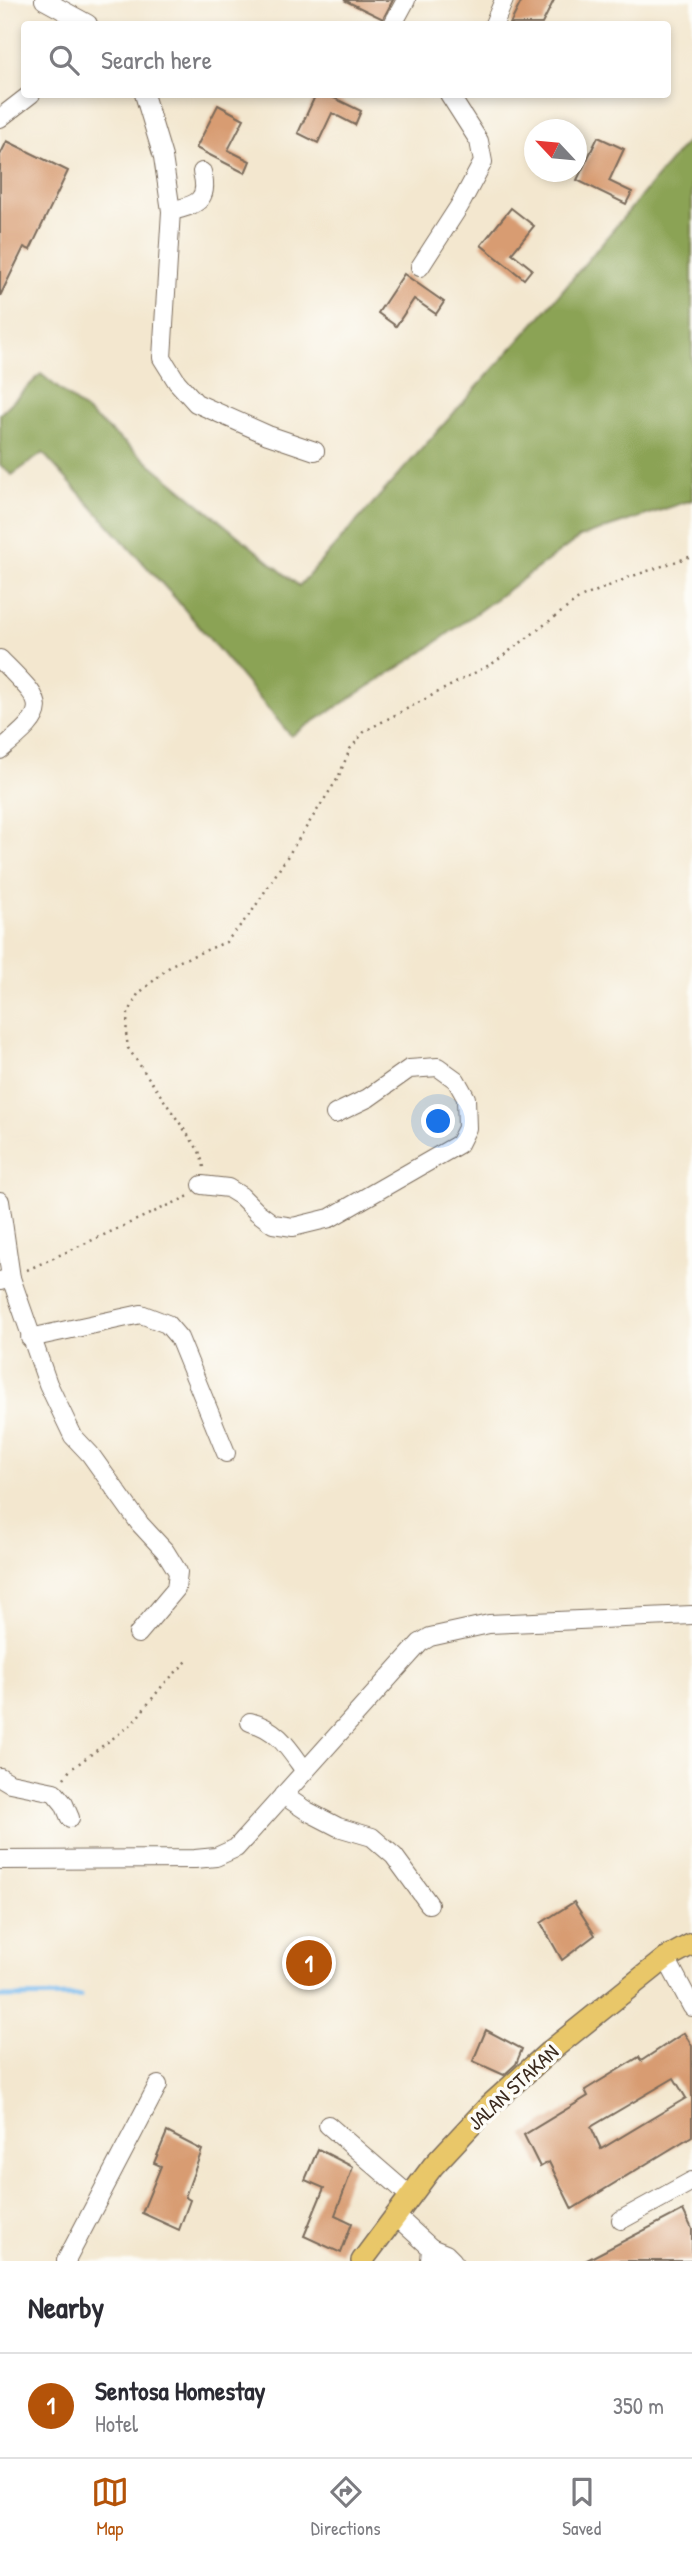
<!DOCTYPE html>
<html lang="en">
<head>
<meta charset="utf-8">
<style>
  :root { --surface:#fff; --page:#f2f2f3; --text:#2b2b33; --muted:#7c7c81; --line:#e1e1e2; --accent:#b45309 }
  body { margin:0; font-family:"Patrick Hand",sans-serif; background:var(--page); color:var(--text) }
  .compass { position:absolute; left:524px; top:119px; width:63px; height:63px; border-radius:50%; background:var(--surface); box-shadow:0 4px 10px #0003; rotate:296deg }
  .you { position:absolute; left:439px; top:1122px; width:24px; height:24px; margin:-18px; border:5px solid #fff; border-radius:50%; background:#1a73e8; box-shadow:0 0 0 10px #1a73e833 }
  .badge { display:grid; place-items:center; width:46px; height:46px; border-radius:50%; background:var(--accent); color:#fff; font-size:23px; font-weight:700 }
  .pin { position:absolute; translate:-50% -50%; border:4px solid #fff; box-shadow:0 2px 7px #0006 }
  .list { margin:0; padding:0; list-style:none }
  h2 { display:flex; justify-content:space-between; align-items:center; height:91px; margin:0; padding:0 28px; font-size:30px }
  h2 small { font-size:23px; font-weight:400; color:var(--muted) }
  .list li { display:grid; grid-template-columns:46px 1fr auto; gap:21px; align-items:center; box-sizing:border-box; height:105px; padding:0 28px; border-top:2px solid var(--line) }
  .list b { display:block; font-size:26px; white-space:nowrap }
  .list p { margin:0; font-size:23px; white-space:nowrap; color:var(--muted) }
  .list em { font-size:23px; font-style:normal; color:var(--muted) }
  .icon { flex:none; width:38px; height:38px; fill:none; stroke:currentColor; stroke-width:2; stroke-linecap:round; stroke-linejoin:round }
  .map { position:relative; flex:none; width:692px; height:2261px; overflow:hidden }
  .search { position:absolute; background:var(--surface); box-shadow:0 4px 10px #0003; left:21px; right:21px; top:21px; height:77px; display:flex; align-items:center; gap:18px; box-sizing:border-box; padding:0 24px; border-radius:7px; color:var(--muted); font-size:26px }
  .sheet { height:196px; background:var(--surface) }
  nav { display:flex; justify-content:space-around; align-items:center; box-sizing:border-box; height:98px; border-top:2px solid var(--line); background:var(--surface); font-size:19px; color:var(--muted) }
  nav a { display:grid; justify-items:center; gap:4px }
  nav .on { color:var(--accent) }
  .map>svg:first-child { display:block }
  .forest { fill:#8ba354; stroke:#636639; stroke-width:2 }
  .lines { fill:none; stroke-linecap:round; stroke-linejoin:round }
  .stream { stroke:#7abcef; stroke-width:5 }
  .building { fill:#d89c72; fill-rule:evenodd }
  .minor-casing { stroke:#7b6c5c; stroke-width:20 }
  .major-casing { stroke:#7b6c5c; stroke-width:24 }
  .path { stroke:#7b6c5c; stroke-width:2.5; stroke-dasharray:2 5; stroke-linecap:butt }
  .minor { stroke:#fff; stroke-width:18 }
  .major { stroke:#e9c769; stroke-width:21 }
  .labels { text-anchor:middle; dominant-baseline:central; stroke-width:7; stroke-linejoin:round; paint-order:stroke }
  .street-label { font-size:21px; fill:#3b2a1e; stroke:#fdfcf7 }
</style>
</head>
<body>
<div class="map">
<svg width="692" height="2261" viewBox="0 0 692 2261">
  <rect width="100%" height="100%" fill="#fdfcf7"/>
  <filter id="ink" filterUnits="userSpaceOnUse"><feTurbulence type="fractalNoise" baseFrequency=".0143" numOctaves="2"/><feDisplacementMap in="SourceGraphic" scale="14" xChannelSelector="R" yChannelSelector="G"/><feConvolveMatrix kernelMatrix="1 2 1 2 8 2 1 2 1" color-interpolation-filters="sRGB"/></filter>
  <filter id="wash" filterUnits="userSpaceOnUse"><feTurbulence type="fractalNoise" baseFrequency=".00686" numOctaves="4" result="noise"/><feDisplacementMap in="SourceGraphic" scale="28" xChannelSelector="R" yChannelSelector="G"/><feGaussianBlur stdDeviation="1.57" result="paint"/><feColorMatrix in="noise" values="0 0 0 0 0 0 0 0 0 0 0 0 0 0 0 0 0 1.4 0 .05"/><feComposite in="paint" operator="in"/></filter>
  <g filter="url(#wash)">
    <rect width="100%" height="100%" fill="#f3e7cf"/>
    <!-- forest -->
    <polygon class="forest" points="692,135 692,500 580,537 423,652 291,736 176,599 43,453 12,475 0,465 0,414 41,374 299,586 547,309"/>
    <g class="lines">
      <!-- stream -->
      <polyline class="stream" points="0,1997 80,1996"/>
    </g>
    <g id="blocks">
      <!-- building -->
      <g class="building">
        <polygon points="344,0 393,0 383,19"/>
        <polygon points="522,0 554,0 542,24 510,24"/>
        <polygon points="316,94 326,94 361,111 355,125 332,113 318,143 298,133"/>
        <polygon points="218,105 244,119 228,150 250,161 245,173 196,148"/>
        <polygon points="598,137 624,149 609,181 632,192 626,204 577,180"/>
        <polygon points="7,141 68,171 30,250 24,247 0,296 0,155"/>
        <polygon points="511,208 534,226 512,253 532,269 524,279 481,245"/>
        <polygon points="404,274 444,302 436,314 414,299 396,326 378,313"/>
        <polygon points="574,1902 595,1935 562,1960 541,1923"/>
        <polygon points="486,2030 522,2049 516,2064 504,2075 473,2061"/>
        <path d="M684,2033L692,2046V2136L572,2209L549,2162L540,2167L524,2135L588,2096L585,2090L639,2057L641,2061ZM674,2078L686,2098L601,2149L591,2127Z"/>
        <polygon points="167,2132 202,2150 185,2197 190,2200 179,2230 142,2213 161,2166 154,2163"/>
        <polygon points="318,2149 353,2167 335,2215 352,2223 341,2253 304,2236 324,2188 305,2180"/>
        <polygon points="683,2210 692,2229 692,2261 585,2261"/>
      </g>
    </g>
  </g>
  <g filter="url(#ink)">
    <use href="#blocks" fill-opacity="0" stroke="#7b6c5c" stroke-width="2"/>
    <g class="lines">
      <defs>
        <g id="minor">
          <polyline points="44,0 88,24"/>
          <polyline points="393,24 406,0"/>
          <polyline points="494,24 504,0"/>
          <polyline points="144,94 163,157 171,211 162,358 177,382 196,403 268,435 315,451"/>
          <polyline points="0,118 31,94"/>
          <path d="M171,211C196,205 210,201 202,172"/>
          <polyline points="420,267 460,205 483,162 479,141 449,94"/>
          <path d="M0,659C44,704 54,707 0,750"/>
          <polyline points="202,1185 228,1188 241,1196 257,1212 273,1224 293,1227 330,1218 459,1144 467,1128 466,1098 456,1080 438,1067 409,1069 368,1098 335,1114"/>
          <polyline points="0,1201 11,1278"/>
          <polyline points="0,1281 11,1278 48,1384 73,1436 90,1454 140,1524 165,1551 178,1572 176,1589 138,1634"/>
          <polyline points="30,1338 141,1314 167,1324 179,1338 226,1453"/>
          <path d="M250,1722C278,1729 289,1749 305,1771"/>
          <polyline points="0,1777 10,1783 54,1792 64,1804 70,1818"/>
          <polyline points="283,1795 307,1811 338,1827 372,1837 394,1856 429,1904"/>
          <polyline points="0,1860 195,1859 216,1857 236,1848 420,1643 430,1637 489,1624 692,1615"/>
          <polyline points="666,1958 692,2007"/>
          <polyline points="328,2125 410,2196"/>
          <polyline points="396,2216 431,2248 430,2261"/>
          <polyline points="621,2220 692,2181"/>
          <polyline points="431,2248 446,2254 453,2261"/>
          <polyline points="66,2261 158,2085"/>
        </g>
        <polyline id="major" points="362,2261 433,2166 489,2106 549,2052 666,1958 692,1944"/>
      </defs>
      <!-- minor casing -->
      <use href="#minor" class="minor-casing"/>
      <!-- major casing -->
      <use href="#major" class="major-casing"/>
      <!-- path -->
      <g class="path">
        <polyline points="204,1167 199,1151 128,1048 126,1033 128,1014 138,994 173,964 226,942 251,913 338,778 350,749 365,731 495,662 580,598 630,577 692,556"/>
        <polyline points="27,1270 189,1196"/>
        <polyline points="64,1778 70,1770 132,1724 163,1685 189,1659"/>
      </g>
      <!-- minor -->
      <use href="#minor" class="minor"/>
      <!-- major -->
      <use href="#major" class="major"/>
    </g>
  </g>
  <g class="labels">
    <!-- street labels -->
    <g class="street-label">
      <text transform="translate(513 2087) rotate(-43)">JALAN STAKAN</text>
    </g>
  </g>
</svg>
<svg class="compass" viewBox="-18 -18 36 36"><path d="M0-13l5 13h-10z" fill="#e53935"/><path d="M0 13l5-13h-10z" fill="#7c7c81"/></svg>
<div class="you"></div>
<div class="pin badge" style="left:309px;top:1963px">1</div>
<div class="search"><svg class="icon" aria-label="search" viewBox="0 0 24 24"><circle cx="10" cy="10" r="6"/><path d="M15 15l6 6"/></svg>Search here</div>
</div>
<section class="sheet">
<h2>Nearby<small></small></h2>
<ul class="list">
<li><span class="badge">1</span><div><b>Sentosa Homestay</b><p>Hotel</p></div><em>350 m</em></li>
</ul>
</section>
<nav>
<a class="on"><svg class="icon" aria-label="map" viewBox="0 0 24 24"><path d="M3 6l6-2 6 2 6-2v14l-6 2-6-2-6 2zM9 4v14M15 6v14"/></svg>Map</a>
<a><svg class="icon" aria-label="directions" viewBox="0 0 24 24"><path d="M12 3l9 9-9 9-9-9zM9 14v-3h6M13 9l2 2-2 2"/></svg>Directions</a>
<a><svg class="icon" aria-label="saved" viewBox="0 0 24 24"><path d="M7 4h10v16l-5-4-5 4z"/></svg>Saved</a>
</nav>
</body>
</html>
